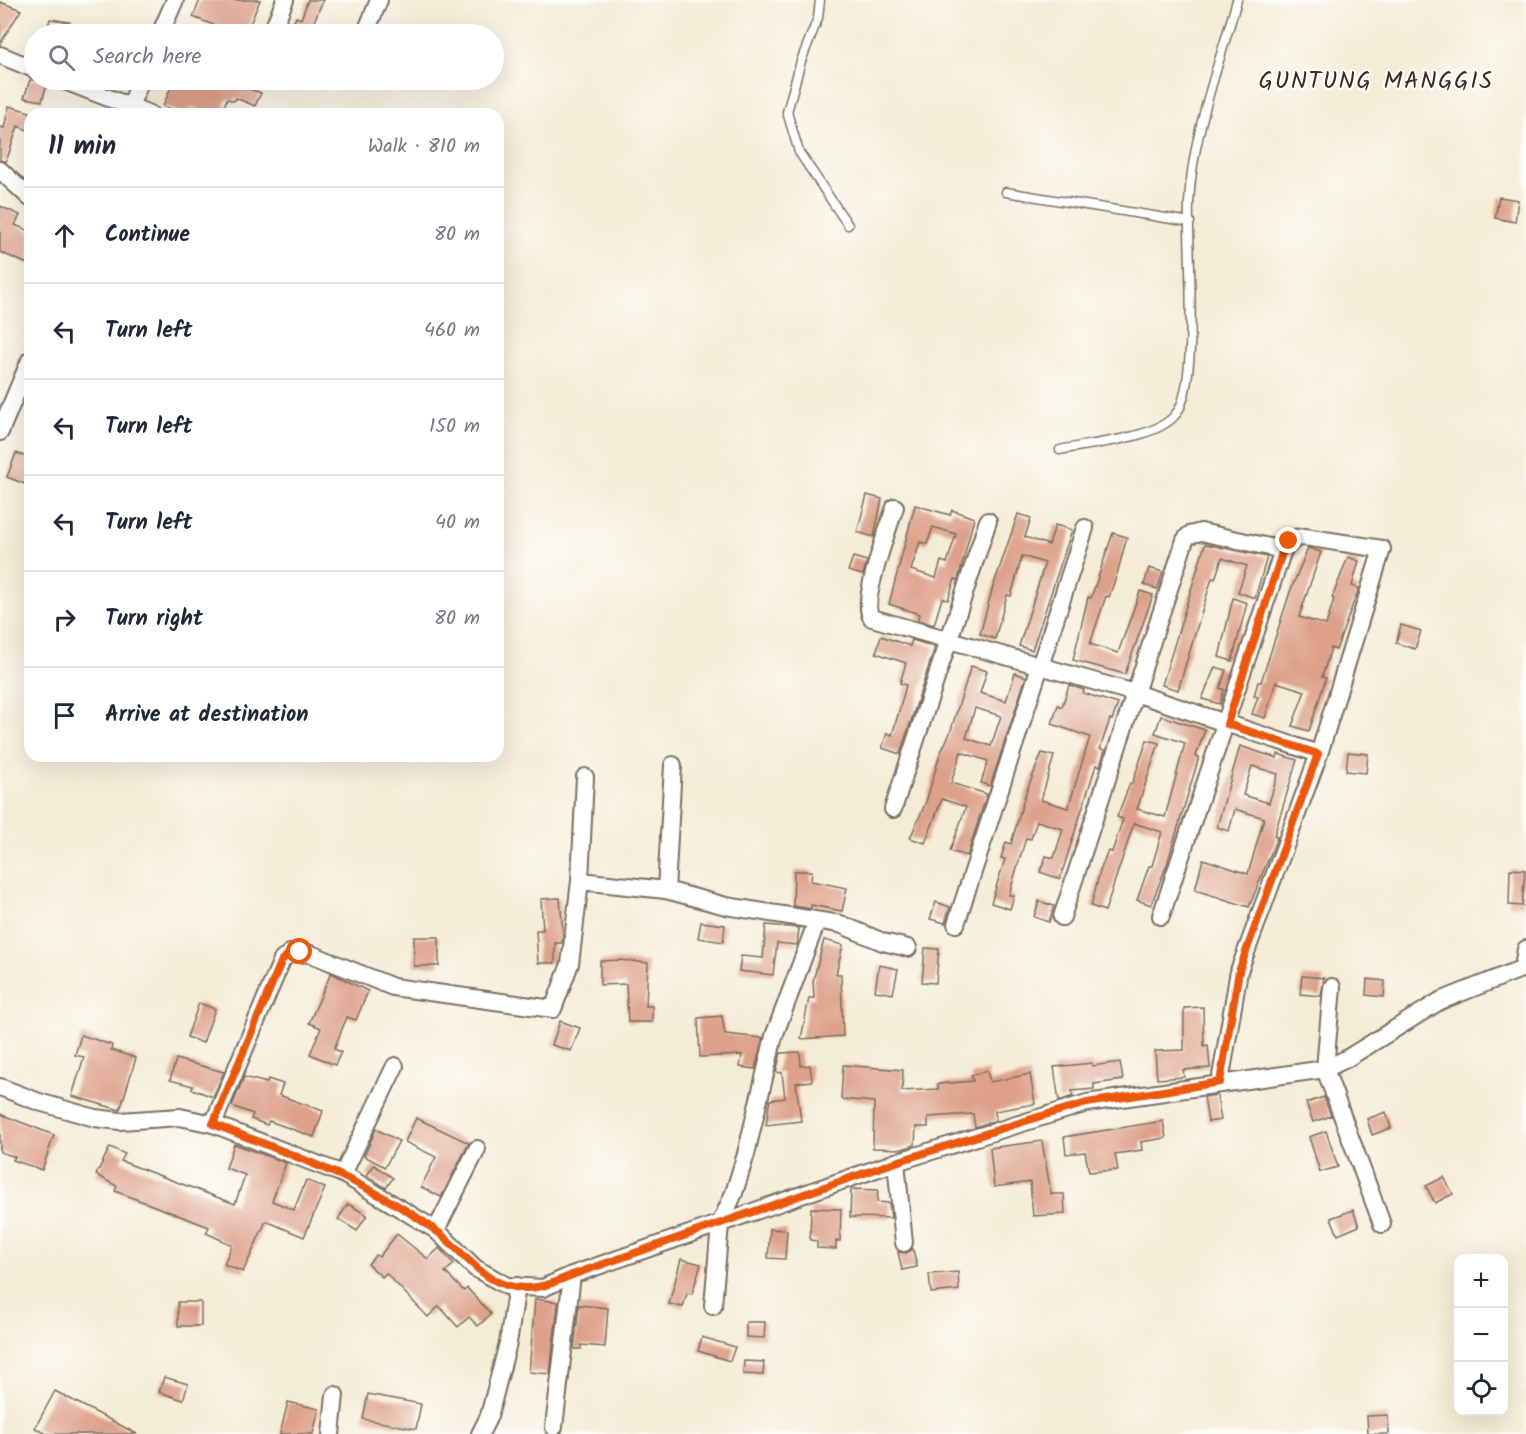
<!DOCTYPE html>
<html lang="en">
<head>
<meta charset="utf-8">
<style>
  :root { --surface:#fff; --page:#f6f6f7; --text:#1f2937; --muted:#747a83; --line:#e0e1e3 }
  body { margin:0; font-family:Kalam,sans-serif; background:var(--page); color:var(--text) }
  .controls { position:absolute; right:18px; bottom:18px; display:grid; overflow:hidden; border-radius:12px; box-shadow:0 6px 24px #0002 }
  .controls button { width:54px; height:54px; display:grid; place-items:center; padding:0; border:0; border-bottom:2px solid var(--line); background:var(--surface); color:var(--text); font:30px sans-serif }
  .stop { position:absolute; width:18px; height:18px; margin:-14px; border:4px solid #ea580c; border-radius:50%; background:#fff }
  .stop.end { background:#ea580c; border-color:#fff; box-shadow:0 2px 6px #0008 }
  .list { margin:0; padding:0; list-style:none }
  h2 { display:flex; justify-content:space-between; align-items:center; height:78px; margin:0; padding:0 24px; font-size:26px }
  h2 small { font-size:20px; font-weight:400; color:var(--muted) }
  .list li { display:grid; grid-template-columns:39px 1fr auto; gap:18px; align-items:center; box-sizing:border-box; height:96px; padding:0 24px; border-top:2px solid var(--line) }
  .list b { display:block; font-size:22px; white-space:nowrap }
  .list em { font-size:20px; font-style:normal; color:var(--muted) }
  .icon { flex:none; width:33px; height:33px; fill:none; stroke:currentColor; stroke-width:2; stroke-linecap:round; stroke-linejoin:round }
  .map { position:relative; flex:none; width:1526px; height:1434px; overflow:hidden }
  .search { position:absolute; background:var(--surface); box-shadow:0 6px 24px #0002; left:24px; top:24px; width:480px; height:66px; display:flex; align-items:center; gap:15px; box-sizing:border-box; padding:0 21px; border-radius:33px; color:var(--muted); font-size:22px }
  .panel { position:absolute; background:var(--surface); box-shadow:0 6px 24px #0002; left:24px; top:108px; width:480px; height:654px; border-radius:18px }
  .map>svg:first-child { display:block }
  .building { fill:#dda08a; fill-rule:evenodd }
  .lines { fill:none; stroke-linecap:round; stroke-linejoin:round }
  .service-casing { stroke:#7c6e5f; stroke-width:11 }
  .minor-casing { stroke:#7c6e5f; stroke-width:20 }
  .service { stroke:#fff; stroke-width:8 }
  .minor { stroke:#fff; stroke-width:16 }
  .route { stroke:#ea580c; stroke-width:8 }
  .labels { text-anchor:middle; dominant-baseline:central; stroke-width:5; stroke-linejoin:round; paint-order:stroke }
  .quarter-label { font-size:24px; letter-spacing:1.5px; fill:#3b2a1e; stroke:#fdfcf7 }
</style>
</head>
<body>
<div class="map">
<svg width="1526" height="1434" viewBox="0 0 1526 1434">
  <rect width="100%" height="100%" fill="#fdfcf7"/>
  <filter id="ink" filterUnits="userSpaceOnUse"><feTurbulence type="fractalNoise" baseFrequency=".0167" numOctaves="2"/><feDisplacementMap in="SourceGraphic" scale="12" xChannelSelector="R" yChannelSelector="G"/><feConvolveMatrix kernelMatrix="1 2 1 2 8 2 1 2 1" color-interpolation-filters="sRGB"/></filter>
  <filter id="wash" filterUnits="userSpaceOnUse"><feTurbulence type="fractalNoise" baseFrequency=".008" numOctaves="4" result="noise"/><feDisplacementMap in="SourceGraphic" scale="24" xChannelSelector="R" yChannelSelector="G"/><feGaussianBlur stdDeviation="1.35" result="paint"/><feColorMatrix in="noise" values="0 0 0 0 0 0 0 0 0 0 0 0 0 0 0 0 0 1.4 0 .05"/><feComposite in="paint" operator="in"/></filter>
  <g filter="url(#wash)">
    <rect width="100%" height="100%" fill="#f5ecd7"/>
    <g id="blocks">
      <!-- building -->
      <g class="building">
        <polygon points="200,0 260,0 246,34 237,34 193,17"/>
        <polygon points="308,0 323,0 313,24 338,34 289,34 296,17 301,19"/>
        <polygon points="0,2 21,10 0,44"/>
        <polygon points="50,19 70,22 66,34 46,34"/>
        <polygon points="30,80 48,80 42,101 24,98"/>
        <polygon points="174,80 226,80 261,93 255,106 236,98 234,101 227,99 221,114 209,114 191,107 189,114 183,114 163,106"/>
        <polygon points="9,106 30,112 30,131 18,126 6,162 0,160 0,127 4,128"/>
        <polygon points="1499,197 1518,200 1515,222 1495,218"/>
        <polygon points="0,206 20,215 15,225 30,231 30,265 0,252"/>
        <polygon points="16,453 30,458 30,486 7,477"/>
        <polygon points="867,495 882,499 874,537 857,532"/>
        <path d="M915,505L950,515L952,510L974,518L958,580L955,579L948,600L942,598L934,625L918,620L919,614L889,604ZM933,527L956,534L947,563L941,561L936,578L911,570L920,542L927,544Z"/>
        <polygon points="1018,514 1031,518 1025,537 1049,545 1055,525 1072,530 1032,650 1019,646 1045,563 1022,556 1011,596 1007,595 995,639 980,634 992,590"/>
        <polygon points="1113,533 1127,537 1117,574 1109,597 1106,596 1090,644 1118,653 1140,591 1153,595 1125,674 1073,660 1088,597 1091,598"/>
        <polygon points="1205,544 1267,557 1255,598 1238,592 1247,566 1222,558 1215,579 1212,578 1178,690 1162,685"/>
        <polygon points="1308,548 1321,552 1299,617 1326,625 1334,599 1332,598 1348,557 1359,561 1352,586 1359,588 1336,650 1331,648 1322,677 1326,678 1309,731 1292,726 1305,691 1276,682 1265,718 1252,714 1258,697 1254,696 1258,682 1261,682 1290,592"/>
        <polygon points="853,557 867,561 863,575 848,571"/>
        <polygon points="1149,568 1163,572 1157,589 1144,585"/>
        <polygon points="1233,598 1247,603 1232,661 1219,657"/>
        <polygon points="1401,625 1421,631 1415,649 1396,643"/>
        <polygon points="881,636 910,646 912,640 935,647 900,754 882,748 887,733 892,735 900,708 906,685 900,683 906,663 876,653"/>
        <path d="M971,666L987,671L980,693L1006,701L1015,673L1026,677L990,786L981,783L988,761L961,752L951,783L987,794L967,856L950,851L966,807L942,799L925,843L910,838L926,802L940,754L950,733ZM975,708L1001,716L991,746L966,738Z"/>
        <polygon points="1215,667 1226,670 1220,688 1224,690 1220,704 1202,699"/>
        <polygon points="1069,685 1084,690 1083,693 1118,704 1112,720 1110,719 1100,749 1105,750 1100,766 1096,765 1060,879 1040,872 1046,856 1054,858 1063,829 1037,821 1031,839 1026,838 1016,871 1009,895 1014,896 1010,909 991,903 1005,859 1001,858 1006,842 1011,844 1025,795 1042,753 1054,756 1041,800 1068,808 1090,737 1052,724 1058,705 1062,707"/>
        <polygon points="1161,716 1205,730 1196,756 1199,757 1167,864 1151,905 1137,900 1149,866 1152,866 1162,832 1134,823 1105,911 1091,906 1100,871 1108,851 1112,852 1123,819 1117,817 1122,804 1130,783 1132,784 1147,740 1159,743 1137,809 1165,817 1185,743 1155,733"/>
        <path d="M1240,746L1277,758L1278,754L1297,760L1274,836L1277,837L1274,845L1249,907L1195,890L1203,859L1248,874L1264,818L1235,809L1229,831L1217,827ZM1252,766L1278,774L1269,803L1243,795Z"/>
        <polygon points="1348,752 1368,754 1366,773 1346,771"/>
        <polygon points="1510,869 1525,870 1522,906 1509,905"/>
        <polygon points="794,871 812,871 811,881 847,888 842,911 811,905 811,909 793,906"/>
        <polygon points="560,898 563,935 562,943 555,943 555,963 538,963 536,930 543,930 541,899"/>
        <polygon points="1039,901 1054,906 1049,922 1034,917"/>
        <polygon points="936,902 950,907 945,923 930,919"/>
        <polygon points="701,922 725,925 723,942 698,938"/>
        <polygon points="766,925 799,928 797,945 777,943 773,975 739,971 741,956 763,958"/>
        <rect x="414" y="937" width="25" height="29"/>
        <polygon points="824,940 843,945 836,974 841,974 843,1036 801,1039 809,998 814,998 813,981"/>
        <polygon points="925,948 939,949 936,983 922,982"/>
        <polygon points="620,960 648,963 646,1006 652,1006 652,1022 628,1022 626,984 600,985 600,961"/>
        <polygon points="879,965 898,969 893,994 875,991"/>
        <polygon points="331,973 368,991 356,1020 347,1017 334,1049 341,1052 335,1065 310,1054 321,1028 309,1023"/>
        <polygon points="1302,976 1324,978 1321,996 1300,994"/>
        <polygon points="1367,979 1385,981 1384,997 1366,995"/>
        <polygon points="199,1003 215,1009 203,1043 187,1037"/>
        <polygon points="1203,1007 1204,1046 1208,1045 1210,1068 1183,1070 1184,1077 1157,1079 1155,1051 1184,1050 1184,1008"/>
        <polygon points="722,1016 725,1034 763,1038 755,1069 740,1067 742,1055 700,1057 698,1018"/>
        <polygon points="560,1021 580,1028 571,1051 552,1045"/>
        <polygon points="81,1035 112,1045 111,1050 136,1058 120,1110 72,1096 84,1057 75,1055"/>
        <polygon points="800,1052 801,1066 810,1065 812,1081 796,1083 801,1121 766,1125 770,1100 785,1098 782,1073 776,1072 781,1053"/>
        <polygon points="176,1059 224,1072 213,1097 192,1089 193,1086 170,1080"/>
        <polygon points="1120,1062 1123,1080 1094,1084 1094,1089 1072,1091 1073,1096 1059,1101 1054,1067 1092,1063 1092,1066"/>
        <polygon points="843,1065 903,1070 902,1091 938,1089 938,1084 973,1081 971,1075 987,1071 990,1082 1030,1074 1035,1104 995,1111 996,1120 975,1127 973,1114 928,1117 928,1127 916,1127 915,1145 902,1149 873,1148 874,1102 841,1099"/>
        <polygon points="244,1077 267,1083 268,1079 283,1084 279,1095 323,1111 314,1137 269,1121 267,1125 251,1119 253,1114 232,1106"/>
        <polygon points="1217,1095 1221,1120 1208,1122 1204,1097"/>
        <polygon points="1324,1097 1331,1116 1313,1122 1306,1103"/>
        <polygon points="1386,1112 1391,1128 1372,1135 1367,1119"/>
        <polygon points="0,1114 54,1135 42,1170 13,1160 15,1157 0,1152"/>
        <polygon points="416,1118 469,1143 441,1197 421,1187 436,1157 405,1142"/>
        <polygon points="1163,1121 1166,1138 1141,1142 1142,1150 1115,1154 1118,1170 1089,1172 1085,1152 1066,1154 1064,1137"/>
        <polygon points="376,1129 399,1141 385,1167 364,1156"/>
        <polygon points="1326,1131 1338,1167 1320,1172 1309,1137"/>
        <polygon points="1042,1141 1051,1194 1064,1194 1065,1214 1033,1216 1030,1182 994,1187 990,1148"/>
        <polygon points="234,1144 286,1163 272,1201 294,1210 306,1180 325,1188 304,1237 266,1221 243,1272 224,1264 232,1245 206,1233 209,1227 115,1191 117,1186 96,1175 110,1147 125,1154 121,1161 235,1204 245,1175 226,1168"/>
        <polygon points="374,1165 393,1178 386,1188 367,1175"/>
        <polygon points="1444,1177 1453,1194 1435,1203 1426,1186"/>
        <polygon points="851,1189 878,1190 877,1202 889,1203 891,1218 850,1217"/>
        <polygon points="348,1204 367,1215 357,1231 338,1219"/>
        <polygon points="811,1208 841,1209 840,1241 836,1241 836,1249 817,1248 817,1241 810,1240"/>
        <polygon points="1353,1210 1359,1226 1338,1235 1331,1218"/>
        <polygon points="770,1229 787,1230 785,1259 768,1258"/>
        <polygon points="397,1234 428,1259 439,1248 454,1264 445,1272 464,1291 467,1288 491,1314 478,1326 469,1317 458,1327 439,1306 428,1317 386,1273 382,1277 368,1264 376,1255 379,1257"/>
        <polygon points="913,1249 917,1267 902,1270 898,1252 906,1253"/>
        <polygon points="681,1259 701,1264 692,1294 687,1293 683,1307 669,1304"/>
        <polygon points="958,1272 959,1290 931,1293 929,1274"/>
        <polygon points="535,1299 558,1302 550,1374 529,1372"/>
        <rect x="178" y="1302" width="23" height="24"/>
        <polygon points="579,1305 608,1308 605,1347 581,1345 581,1349 574,1349"/>
        <polygon points="746,1322 765,1322 764,1338 746,1337"/>
        <polygon points="702,1337 735,1347 730,1361 698,1351"/>
        <polygon points="744,1361 764,1362 763,1375 743,1374"/>
        <polygon points="164,1377 188,1384 183,1400 159,1392"/>
        <polygon points="55,1391 137,1434 47,1434 35,1428"/>
        <polygon points="368,1394 421,1404 416,1429 363,1419"/>
        <polygon points="288,1402 319,1409 313,1434 280,1434"/>
        <polygon points="1388,1415 1389,1434 1368,1434 1367,1416"/>
      </g>
    </g>
  </g>
  <g filter="url(#ink)">
    <use href="#blocks" fill-opacity="0" stroke="#7c6e5f" stroke-width="1.5"/>
    <g class="lines">
      <defs>
        <g id="service">
          <polyline points="820,0 818,18 801,61 787,112 799,152 848,225"/>
          <polyline points="1006,192 1190,222"/>
          <path d="M1060,450C1091,443 1157,439 1176,414C1200,384 1187,247 1189,203C1192,135 1219,65 1237,0"/>
        </g>
        <g id="minor">
          <polyline points="160,34 175,0"/>
          <polyline points="271,34 285,0"/>
          <polyline points="365,34 379,0"/>
          <polyline points="0,55 34,69"/>
          <polyline points="62,80 150,114"/>
          <polyline points="127,114 141,80"/>
          <polyline points="0,170 30,198"/>
          <polyline points="0,432 30,360"/>
          <path d="M895,507C889,527 859,604 872,618L1135,693L1319,754"/>
          <polyline points="893,809 988,521"/>
          <polyline points="580,881 585,777"/>
          <polyline points="666,890 673,765"/>
          <polyline points="1161,916 1283,550 1295,538 1305,537 1382,549 1319,754 1239,971 1220,1082"/>
          <polyline points="1062,917 1185,540 1189,535 1201,532 1283,550"/>
          <polyline points="956,924 1085,528"/>
          <polyline points="1523,968 1526,949"/>
          <polyline points="1332,987 1325,1069 1382,1224"/>
          <polyline points="0,1087 39,1102 95,1118 120,1121 180,1117 213,1124 343,1174 436,1230 475,1268 507,1286 543,1288 572,1275 896,1162 1087,1103 1325,1069 1346,1059 1440,1001 1526,967"/>
          <polyline points="213,1124 282,960 290,953 311,954 393,987 553,1009 570,964 580,881 666,890 726,906 840,924 883,942 908,948"/>
          <polyline points="896,1162 904,1243"/>
          <polyline points="343,1174 395,1066"/>
          <polyline points="436,1230 477,1149"/>
          <polyline points="713,1306 720,1224 734,1193 746,1154 774,1036 817,921"/>
          <polyline points="554,1427 572,1275"/>
          <polyline points="331,1434 335,1395"/>
          <polyline points="480,1434 489,1416 508,1343 517,1286"/>
        </g>
      </defs>
      <!-- service casing -->
      <use href="#service" class="service-casing"/>
      <!-- minor casing -->
      <use href="#minor" class="minor-casing"/>
      <!-- service -->
      <use href="#service" class="service"/>
      <!-- minor -->
      <use href="#minor" class="minor"/>
    </g>
  </g>
  <g class="lines" filter="url(#ink)">
    <!-- route -->
    <path class="route" d="M300,952L290,953L282,960L213,1124C290,1154 368,1181 435,1230C460,1247 476,1276 506,1285C531,1293 551,1284 572,1275L896,1162L1038,1117L1087,1103L1220,1082L1239,971L1318,754L1227,724L1283,550L1289,541"/>
  </g>
  <g class="labels">
    <!-- quarter labels -->
    <g class="quarter-label">
      <text x="1376" y="81">GUNTUNG MANGGIS</text>
    </g>
  </g>
</svg>
<div class="controls">
<button>+</button>
<button>−</button>
<button><svg class="icon" aria-label="locate" viewBox="0 0 24 24"><circle cx="12" cy="12" r="6"/><path d="M12 2v4M12 18v4M2 12h4M18 12h4"/></svg></button>
</div>
<div class="stop" style="left:300px;top:952px"></div>
<div class="stop end" style="left:1289px;top:541px"></div>
<div class="search"><svg class="icon" aria-label="search" viewBox="0 0 24 24"><circle cx="10" cy="10" r="6"/><path d="M15 15l6 6"/></svg>Search here</div>
<section class="panel">
<h2>11 min<small>Walk · 810 m</small></h2>
<ul class="list">
<li><svg class="icon" aria-label="ahead" viewBox="0 0 24 24"><path d="M12 20V5M6 11l6-6 6 6"/></svg><div><b>Continue</b></div><em>80 m</em></li>
<li><svg class="icon" aria-label="left" viewBox="0 0 24 24"><path d="M17 20v-9H6M10 6l-5 5 5 5"/></svg><div><b>Turn left</b></div><em>460 m</em></li>
<li><svg class="icon" aria-label="left" viewBox="0 0 24 24"><path d="M17 20v-9H6M10 6l-5 5 5 5"/></svg><div><b>Turn left</b></div><em>150 m</em></li>
<li><svg class="icon" aria-label="left" viewBox="0 0 24 24"><path d="M17 20v-9H6M10 6l-5 5 5 5"/></svg><div><b>Turn left</b></div><em>40 m</em></li>
<li><svg class="icon" aria-label="right" viewBox="0 0 24 24"><path d="M7 20v-9h11M14 6l5 5-5 5"/></svg><div><b>Turn right</b></div><em>80 m</em></li>
<li><svg class="icon" aria-label="arrive" viewBox="0 0 24 24"><path d="M6 21V4h12l-3 4 3 4H6"/></svg><div><b>Arrive at destination</b></div></li>
</ul>
</section>
</div>
</body>
</html>
